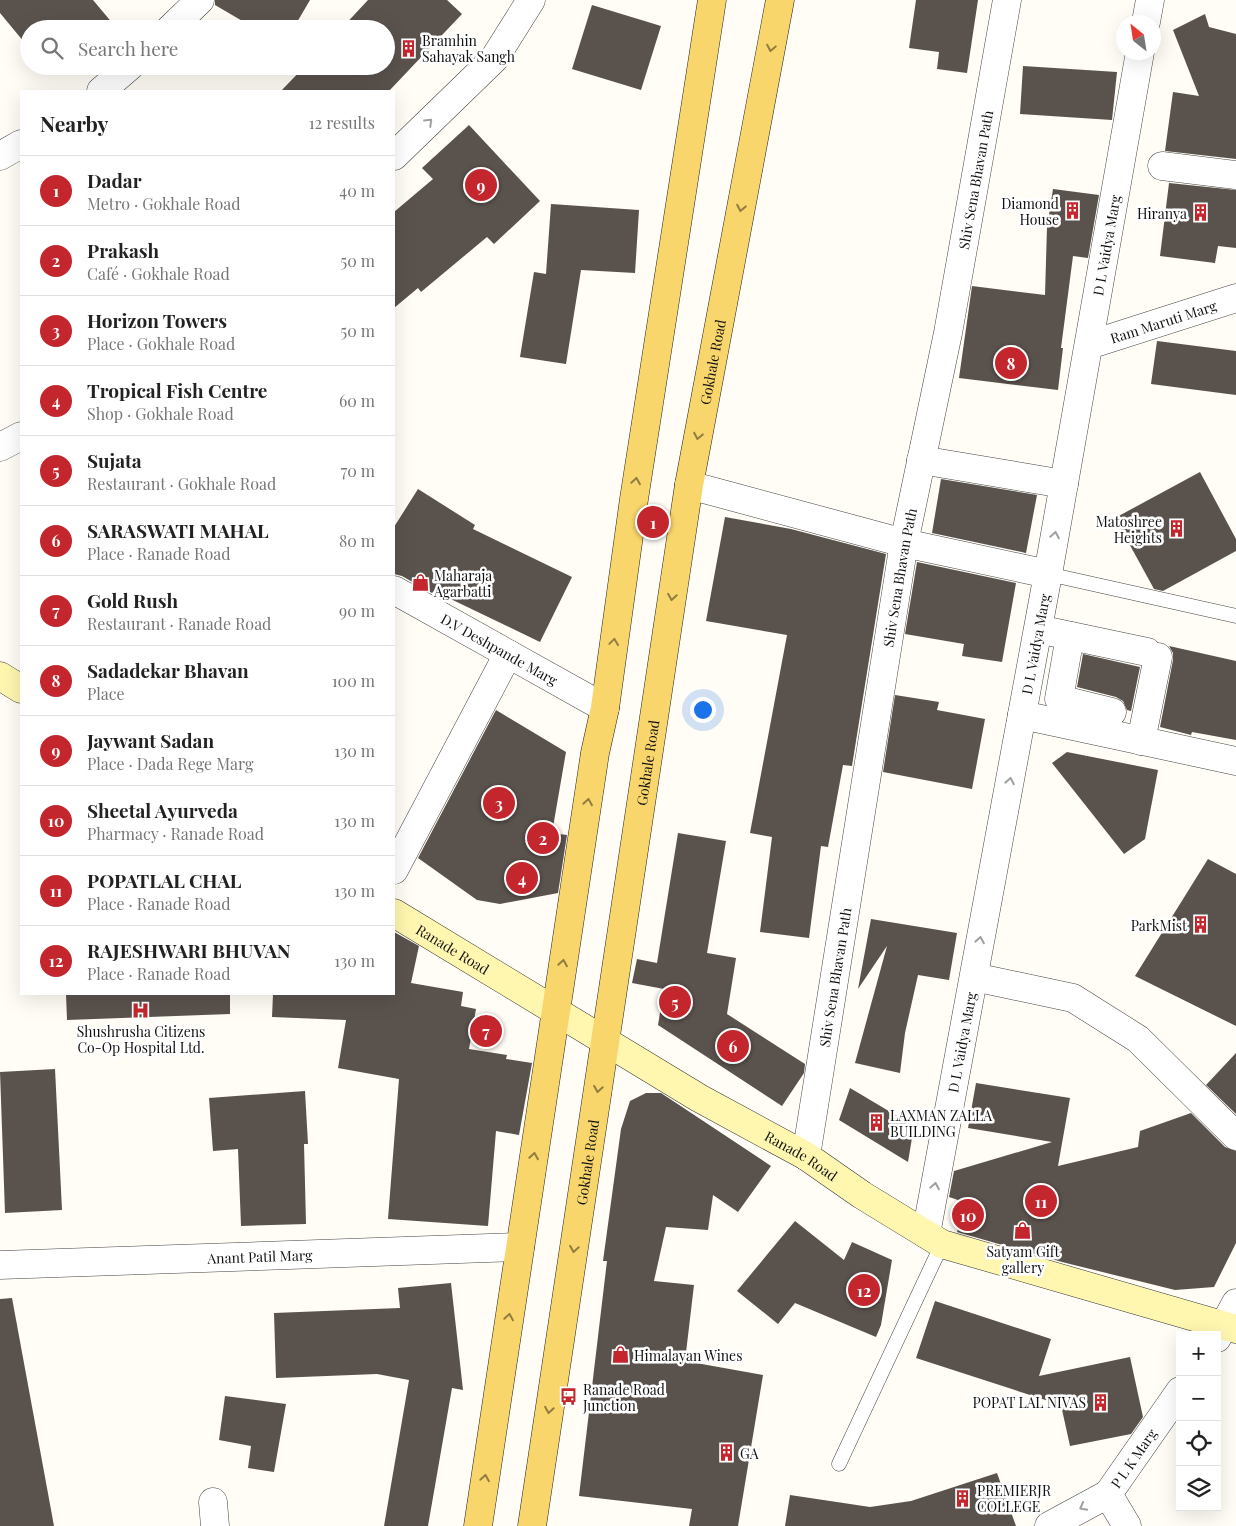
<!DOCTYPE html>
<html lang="en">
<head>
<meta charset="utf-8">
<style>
  :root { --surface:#fff; --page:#f6f6f6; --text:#222; --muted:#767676; --line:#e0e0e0; --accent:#c4262e }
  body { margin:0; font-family:"Playfair Display",serif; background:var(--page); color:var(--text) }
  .controls { position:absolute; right:15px; bottom:15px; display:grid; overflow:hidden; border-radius:0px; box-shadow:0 5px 20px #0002 }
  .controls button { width:45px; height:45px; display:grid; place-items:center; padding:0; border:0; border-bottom:1px solid var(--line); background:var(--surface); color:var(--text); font:25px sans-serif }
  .compass { position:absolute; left:1116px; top:15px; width:45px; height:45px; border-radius:50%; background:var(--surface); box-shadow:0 5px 20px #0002; rotate:330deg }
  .you { position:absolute; left:702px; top:709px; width:18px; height:18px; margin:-12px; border:4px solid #fff; border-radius:50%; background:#1a73e8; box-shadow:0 0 0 8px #1a73e833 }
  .badge { display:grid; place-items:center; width:32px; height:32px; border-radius:50%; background:var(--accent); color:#fff; font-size:16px; font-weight:700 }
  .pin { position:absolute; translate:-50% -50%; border:2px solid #fff; box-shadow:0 1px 5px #0006 }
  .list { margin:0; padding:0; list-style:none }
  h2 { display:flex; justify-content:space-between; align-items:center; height:65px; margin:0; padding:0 20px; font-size:21px }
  h2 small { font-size:16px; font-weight:400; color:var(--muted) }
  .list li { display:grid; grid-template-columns:32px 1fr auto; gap:15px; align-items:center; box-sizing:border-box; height:70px; padding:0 20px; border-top:1px solid var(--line) }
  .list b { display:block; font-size:19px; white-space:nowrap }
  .list p { margin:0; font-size:16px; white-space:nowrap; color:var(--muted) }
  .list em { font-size:16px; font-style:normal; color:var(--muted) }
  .icon { flex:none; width:28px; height:28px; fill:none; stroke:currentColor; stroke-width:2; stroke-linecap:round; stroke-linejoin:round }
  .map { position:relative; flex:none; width:1236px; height:1526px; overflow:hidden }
  .search { position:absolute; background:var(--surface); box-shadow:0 5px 20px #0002; left:20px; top:20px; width:375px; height:55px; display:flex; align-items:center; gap:12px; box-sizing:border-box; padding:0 18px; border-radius:28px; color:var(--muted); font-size:19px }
  .panel { position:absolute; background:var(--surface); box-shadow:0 5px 20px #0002; left:20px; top:90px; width:375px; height:905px; border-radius:0px }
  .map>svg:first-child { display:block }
  .building { fill:#5a524d }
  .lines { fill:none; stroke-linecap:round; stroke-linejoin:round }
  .lane-casing { stroke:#444; stroke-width:15 }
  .street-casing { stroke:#444; stroke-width:29 }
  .secondary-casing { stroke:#333; stroke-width:29 }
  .primary-casing { stroke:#222; stroke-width:29 }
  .lane { stroke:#fff; stroke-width:14 }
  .street { stroke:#fff; stroke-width:28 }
  .secondary { stroke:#fff6b0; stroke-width:28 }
  .primary { stroke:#f9d66b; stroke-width:28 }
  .oneway { stroke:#917d42 }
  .oneway2 { stroke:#a0a0a0 }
  .labels { text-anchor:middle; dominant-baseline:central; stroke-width:5; stroke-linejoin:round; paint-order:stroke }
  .poi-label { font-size:14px; fill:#111; stroke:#fff; text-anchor:start }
  .street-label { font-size:14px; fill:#111; stroke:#fff }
</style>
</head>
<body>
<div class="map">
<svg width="1236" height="1526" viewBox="0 0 1236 1526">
  <rect width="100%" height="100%" fill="#fffdf5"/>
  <!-- building -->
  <g class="building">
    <polygon points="0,0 93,0 114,25 109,29 29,29 29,48 0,13"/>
    <polygon points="215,0 310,0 293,29 256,29 215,5"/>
    <polygon points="368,0 447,0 462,14 389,91 281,91 305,66 386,66 386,29 341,29"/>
    <polygon points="916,0 978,0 967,73 937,69 939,52 909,48"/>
    <polygon points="592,5 661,26 641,90 572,69"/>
    <polygon points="1205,14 1209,27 1236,34 1236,159 1165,151 1173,92 1199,96 1173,30"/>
    <polygon points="1023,66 1117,72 1112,120 1020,114"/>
    <polygon points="469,125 540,201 494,244 487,237 421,292 418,288 394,308 394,212 433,179 422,168"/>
    <polygon points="1169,183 1236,190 1236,248 1218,246 1215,263 1160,256"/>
    <polygon points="1053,189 1099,195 1088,258 1073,256 1061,348 1063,348 1058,390 959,378 972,286 1045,295 1047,227"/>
    <polygon points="551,204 639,210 635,273 581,270 566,364 520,357 534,272 546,274"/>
    <polygon points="1157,341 1236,351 1236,395 1151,384"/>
    <polygon points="1200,472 1236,539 1236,551 1163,591 1154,589 1115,518"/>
    <polygon points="941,479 1037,495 1026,553 932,533"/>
    <polygon points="418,489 475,525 473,529 572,577 540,642 434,591 432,593 402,576 394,574 394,527"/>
    <polygon points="725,517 791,529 886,554 852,766 843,765 828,847 821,846 809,938 760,932 772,837 750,833 787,635 706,621"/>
    <polygon points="917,562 1016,583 1002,662 962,656 964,644 905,634"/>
    <polygon points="1169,646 1236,661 1236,740 1192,732 1191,735 1160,727 1173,660 1173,653"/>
    <polygon points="1083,654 1140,667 1131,711 1127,710 1123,701 1116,697 1077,687"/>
    <polygon points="895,695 939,702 937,710 985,719 972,789 883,772"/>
    <polygon points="496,710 566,752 552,833 567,835 558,893 500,904 477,900 418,858"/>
    <polygon points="1067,752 1158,770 1145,839 1124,854 1052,763"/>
    <polygon points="678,833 726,841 707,953 736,958 727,1014 805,1064 804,1073 782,1106 658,1025 664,989 632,983 637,959 657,963"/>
    <polygon points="1208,859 1236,874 1236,1026 1135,976"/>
    <polygon points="871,919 957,933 949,980 918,975 905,1033 900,1073 855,1063 887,946 858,989"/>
    <polygon points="394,932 419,946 411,983 463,992 461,1006 476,1009 469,1049 507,1055 506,1059 532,1063 519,1135 496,1131 488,1226 388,1219 399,1079 338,1068 346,1020 272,1017 273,994 394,994"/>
    <polygon points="66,994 230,994 230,1014 67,1020"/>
    <polygon points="1236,1053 1236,1114 1206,1085"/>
    <polygon points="55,1069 62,1210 5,1213 0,1072"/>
    <polygon points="976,1083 1070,1098 1058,1166 1138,1147 1140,1131 1191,1113 1225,1147 1236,1151 1236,1243 1214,1287 1175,1290 1062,1262 957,1232 967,1203 949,1197 954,1171 1052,1142 968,1128"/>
    <polygon points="850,1088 914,1126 908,1162 839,1120"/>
    <polygon points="305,1091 308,1144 304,1144 306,1224 241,1226 238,1149 213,1151 209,1098"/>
    <polygon points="646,1093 661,1093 771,1166 738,1212 713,1195 708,1230 666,1227 654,1281 694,1285 685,1361 763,1375 738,1526 689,1526 692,1509 579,1496 607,1261 603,1261 621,1129 630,1101"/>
    <polygon points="795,1221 844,1260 852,1242 892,1260 881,1325 876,1337 795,1303 778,1324 737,1291"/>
    <polygon points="451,1283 463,1390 452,1388 428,1526 384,1526 409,1380 377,1374 276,1378 274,1313 400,1308 398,1288"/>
    <polygon points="12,1298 54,1526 0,1526 0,1299"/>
    <polygon points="935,1301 1051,1339 1039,1376 1130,1357 1143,1417 1131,1434 1070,1446 1061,1405 916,1358"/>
    <polygon points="225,1396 286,1404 274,1472 248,1468 251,1446 219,1440"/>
    <polygon points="997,1473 1016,1526 785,1526 790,1495 870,1507 911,1501"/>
  </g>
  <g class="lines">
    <defs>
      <g id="lane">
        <polyline points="1048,574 1236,616"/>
        <polyline points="839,1464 942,1244"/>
      </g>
      <g id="street">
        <polyline points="1146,22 1150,0"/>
        <polyline points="170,29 200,0"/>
        <polyline points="101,91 130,66"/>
        <polyline points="0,156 21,144"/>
        <polyline points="394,156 494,59 531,0"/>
        <polyline points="1162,166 1236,175"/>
        <path id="s1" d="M1089,345L1236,298"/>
        <polyline points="0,447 21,436"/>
        <polyline points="921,460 1064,484"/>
        <polyline points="689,485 904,543 1048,574"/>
        <path id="s2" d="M394,590L605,708"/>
        <polyline points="1052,632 1147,652"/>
        <polyline points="1070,636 1059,699 1112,712"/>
        <polyline points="1022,715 1236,761"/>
        <polyline points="1141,741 1158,657"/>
        <polyline points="394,870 508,654"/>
        <polyline points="974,977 1073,998 1138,1039 1236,1136"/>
        <path id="s3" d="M806,1156L904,543L948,333L1007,0"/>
        <path id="s4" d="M926,1234L1048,574L1140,52"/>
        <path id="s5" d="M0,1265L520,1247"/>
        <polyline points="1217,1338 1236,1303"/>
        <polyline points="1108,1494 1127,1526"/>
        <polyline points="213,1502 215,1526"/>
        <path id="s6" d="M1049,1526L1108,1494L1180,1391"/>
      </g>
      <g id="secondary">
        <polyline points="0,676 21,689"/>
        <path id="s7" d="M394,913L699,1098L806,1156L862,1195L942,1244L1236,1329"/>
      </g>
      <g id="primary">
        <polyline points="478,1526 595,753 605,708 634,499 712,0"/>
        <path id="s8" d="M532,1526L689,485L780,0"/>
      </g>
    </defs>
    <!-- lane casing -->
    <use href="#lane" class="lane-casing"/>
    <!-- street casing -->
    <use href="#street" class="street-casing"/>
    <!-- secondary casing -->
    <use href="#secondary" class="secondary-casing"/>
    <!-- primary casing -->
    <use href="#primary" class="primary-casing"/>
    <!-- lane -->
    <use href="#lane" class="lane"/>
    <!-- street -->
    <use href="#street" class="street"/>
    <!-- secondary -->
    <use href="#secondary" class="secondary"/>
    <!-- primary -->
    <use href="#primary" class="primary"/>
  </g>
  <!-- one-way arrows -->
  <defs><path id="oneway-chevron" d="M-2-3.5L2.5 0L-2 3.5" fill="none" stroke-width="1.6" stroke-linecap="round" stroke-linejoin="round" transform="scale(1.25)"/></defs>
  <g class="oneway">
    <use href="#oneway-chevron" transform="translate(771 48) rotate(101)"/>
    <use href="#oneway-chevron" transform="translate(741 208) rotate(101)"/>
    <use href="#oneway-chevron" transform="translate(698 436) rotate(101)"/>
    <use href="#oneway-chevron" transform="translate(636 481) rotate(-81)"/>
    <use href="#oneway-chevron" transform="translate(672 597) rotate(99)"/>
    <use href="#oneway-chevron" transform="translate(614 642) rotate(-82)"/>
    <use href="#oneway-chevron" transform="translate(588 802) rotate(-81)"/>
    <use href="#oneway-chevron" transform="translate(563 963) rotate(-81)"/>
    <use href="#oneway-chevron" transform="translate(598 1089) rotate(99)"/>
    <use href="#oneway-chevron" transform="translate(534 1156) rotate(-81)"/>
    <use href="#oneway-chevron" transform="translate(574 1249) rotate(99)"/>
    <use href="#oneway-chevron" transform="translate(509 1317) rotate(-81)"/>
    <use href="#oneway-chevron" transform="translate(549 1410) rotate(99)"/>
    <use href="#oneway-chevron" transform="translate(485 1478) rotate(-81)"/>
  </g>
  <g class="oneway2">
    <use href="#oneway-chevron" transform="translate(429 122) rotate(-44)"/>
    <use href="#oneway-chevron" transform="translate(1055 535) rotate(-80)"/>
    <use href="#oneway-chevron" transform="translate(1010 781) rotate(-80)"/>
    <use href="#oneway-chevron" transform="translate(980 940) rotate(-80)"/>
    <use href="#oneway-chevron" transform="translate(935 1186) rotate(-80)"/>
    <use href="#oneway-chevron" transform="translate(1083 1507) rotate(152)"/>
  </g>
  <!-- icons -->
  <defs>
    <symbol id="building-bare" viewBox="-9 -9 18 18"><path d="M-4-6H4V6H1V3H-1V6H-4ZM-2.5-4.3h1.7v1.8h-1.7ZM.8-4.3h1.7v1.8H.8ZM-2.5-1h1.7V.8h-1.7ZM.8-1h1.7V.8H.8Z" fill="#c4262e" stroke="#fff" stroke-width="2.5" paint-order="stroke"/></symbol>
    <symbol id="shop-bare" viewBox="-9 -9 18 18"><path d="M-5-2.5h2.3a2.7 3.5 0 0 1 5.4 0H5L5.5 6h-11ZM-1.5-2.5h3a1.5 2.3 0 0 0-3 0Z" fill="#c4262e" stroke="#fff" stroke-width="2.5" paint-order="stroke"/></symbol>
    <symbol id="hospital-bare" viewBox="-9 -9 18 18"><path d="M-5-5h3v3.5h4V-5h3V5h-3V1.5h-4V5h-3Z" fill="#c4262e" stroke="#fff" stroke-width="2.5" paint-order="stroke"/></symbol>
    <symbol id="bus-bare" viewBox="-9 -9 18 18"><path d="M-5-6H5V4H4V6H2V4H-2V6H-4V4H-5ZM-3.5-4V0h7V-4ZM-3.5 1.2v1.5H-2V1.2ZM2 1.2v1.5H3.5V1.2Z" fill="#c4262e" stroke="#fff" stroke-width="2.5" paint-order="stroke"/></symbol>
  </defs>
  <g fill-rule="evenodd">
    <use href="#building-bare" x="396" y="36" width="25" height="25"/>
    <use href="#building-bare" x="1060" y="198" width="25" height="25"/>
    <use href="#building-bare" x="1188" y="200" width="25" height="25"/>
    <use href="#building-bare" x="1164" y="516" width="25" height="25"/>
    <use href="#shop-bare" x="408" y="570" width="25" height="25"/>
    <use href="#building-bare" x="1188" y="912" width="25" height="25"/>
    <use href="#hospital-bare" x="128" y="998" width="25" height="25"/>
    <use href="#building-bare" x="864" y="1110" width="25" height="25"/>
    <use href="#shop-bare" x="1010" y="1218" width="25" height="25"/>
    <use href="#shop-bare" x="608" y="1342" width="25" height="25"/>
    <use href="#bus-bare" x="556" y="1384" width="25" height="25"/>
    <use href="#building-bare" x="1088" y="1390" width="25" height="25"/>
    <use href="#building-bare" x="714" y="1440" width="25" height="25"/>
    <use href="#building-bare" x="950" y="1486" width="25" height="25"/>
  </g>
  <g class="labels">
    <!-- poi labels -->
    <g class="poi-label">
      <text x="422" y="40">Bramhin<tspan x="422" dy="16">Sahayak Sangh</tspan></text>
      <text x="1059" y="203" text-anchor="end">Diamond<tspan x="1059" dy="16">House</tspan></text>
      <text x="1187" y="213" text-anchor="end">Hiranya</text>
      <text x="1162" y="521" text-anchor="end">Matoshree<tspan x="1162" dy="16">Heights</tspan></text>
      <text x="434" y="575">Maharaja<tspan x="434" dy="16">Agarbatti</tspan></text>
      <text x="1187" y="925" text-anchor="end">ParkMist</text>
      <text x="141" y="1031" text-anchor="middle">Shushrusha Citizens<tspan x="141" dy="16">Co-Op Hospital Ltd.</tspan></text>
      <text x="890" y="1115">LAXMAN ZALLA<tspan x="890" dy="16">BUILDING</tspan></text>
      <text x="1023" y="1251" text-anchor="middle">Satyam Gift<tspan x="1023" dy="16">gallery</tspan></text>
      <text x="634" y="1355">Himalayan Wines</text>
      <text x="583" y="1389">Ranade Road<tspan x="583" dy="16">Junction</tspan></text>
      <text x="1086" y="1402" text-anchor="end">POPAT LAL NIVAS</text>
      <text x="740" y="1453">GA</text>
      <text x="977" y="1490">PREMIERJR<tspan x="977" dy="16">COLLEGE</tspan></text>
    </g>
    <!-- street labels -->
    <g class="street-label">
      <text stroke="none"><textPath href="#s3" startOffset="991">Shiv Sena Bhavan Path</textPath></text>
      <text stroke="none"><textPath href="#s4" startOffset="1005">D L Vaidya Marg</textPath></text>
      <text stroke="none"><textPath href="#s1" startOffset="78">Ram Maruti Marg</textPath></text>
      <text stroke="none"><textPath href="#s8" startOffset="1178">Gokhale Road</textPath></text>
      <text stroke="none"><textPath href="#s3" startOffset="586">Shiv Sena Bhavan Path</textPath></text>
      <text stroke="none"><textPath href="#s4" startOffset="600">D L Vaidya Marg</textPath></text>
      <text stroke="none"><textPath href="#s2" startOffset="121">D.V Deshpande Marg</textPath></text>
      <text stroke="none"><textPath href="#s8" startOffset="772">Gokhale Road</textPath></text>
      <text stroke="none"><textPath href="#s7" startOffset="69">Ranade Road</textPath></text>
      <text stroke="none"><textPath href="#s3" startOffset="181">Shiv Sena Bhavan Path</textPath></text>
      <text stroke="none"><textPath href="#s4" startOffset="195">D L Vaidya Marg</textPath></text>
      <text stroke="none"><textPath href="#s7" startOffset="474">Ranade Road</textPath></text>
      <text stroke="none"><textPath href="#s8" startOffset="368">Gokhale Road</textPath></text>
      <text stroke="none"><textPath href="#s5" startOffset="260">Anant Patil Marg</textPath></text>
      <text stroke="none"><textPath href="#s6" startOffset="111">P L K Marg</textPath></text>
    </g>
  </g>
</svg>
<div class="controls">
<button>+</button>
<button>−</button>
<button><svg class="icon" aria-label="locate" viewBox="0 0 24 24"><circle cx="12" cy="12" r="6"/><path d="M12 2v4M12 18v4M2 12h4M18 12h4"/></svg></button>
<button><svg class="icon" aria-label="layers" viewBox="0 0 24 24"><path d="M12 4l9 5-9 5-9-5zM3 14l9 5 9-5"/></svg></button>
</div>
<svg class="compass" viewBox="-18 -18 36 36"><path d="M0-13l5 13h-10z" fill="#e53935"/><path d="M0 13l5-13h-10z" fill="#767676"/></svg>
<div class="you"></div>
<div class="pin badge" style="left:653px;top:522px">1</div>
<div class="pin badge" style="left:543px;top:838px">2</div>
<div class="pin badge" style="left:499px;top:803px">3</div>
<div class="pin badge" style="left:522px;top:878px">4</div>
<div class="pin badge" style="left:675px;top:1002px">5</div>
<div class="pin badge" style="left:733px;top:1046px">6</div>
<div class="pin badge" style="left:486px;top:1031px">7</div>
<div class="pin badge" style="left:1011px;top:363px">8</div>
<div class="pin badge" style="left:481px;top:185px">9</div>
<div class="pin badge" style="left:968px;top:1215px">10</div>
<div class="pin badge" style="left:1041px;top:1201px">11</div>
<div class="pin badge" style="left:864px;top:1290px">12</div>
<div class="search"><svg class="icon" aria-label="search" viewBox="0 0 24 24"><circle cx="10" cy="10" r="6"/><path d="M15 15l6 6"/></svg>Search here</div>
<section class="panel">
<h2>Nearby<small>12 results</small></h2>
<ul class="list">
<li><span class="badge">1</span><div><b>Dadar</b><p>Metro · Gokhale Road</p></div><em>40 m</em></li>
<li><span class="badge">2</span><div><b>Prakash</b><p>Café · Gokhale Road</p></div><em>50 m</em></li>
<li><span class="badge">3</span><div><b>Horizon Towers</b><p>Place · Gokhale Road</p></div><em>50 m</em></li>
<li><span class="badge">4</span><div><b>Tropical Fish Centre</b><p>Shop · Gokhale Road</p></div><em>60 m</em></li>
<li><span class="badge">5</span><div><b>Sujata</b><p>Restaurant · Gokhale Road</p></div><em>70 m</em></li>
<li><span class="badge">6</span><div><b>SARASWATI MAHAL</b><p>Place · Ranade Road</p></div><em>80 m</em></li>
<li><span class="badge">7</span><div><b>Gold Rush</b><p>Restaurant · Ranade Road</p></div><em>90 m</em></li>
<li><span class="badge">8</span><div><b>Sadadekar Bhavan</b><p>Place</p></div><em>100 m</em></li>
<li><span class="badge">9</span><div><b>Jaywant Sadan</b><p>Place · Dada Rege Marg</p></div><em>130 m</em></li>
<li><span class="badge">10</span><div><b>Sheetal Ayurveda</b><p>Pharmacy · Ranade Road</p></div><em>130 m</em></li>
<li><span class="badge">11</span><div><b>POPATLAL CHAL</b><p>Place · Ranade Road</p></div><em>130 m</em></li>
<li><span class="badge">12</span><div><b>RAJESHWARI BHUVAN</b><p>Place · Ranade Road</p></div><em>130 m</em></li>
</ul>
</section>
</div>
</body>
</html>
